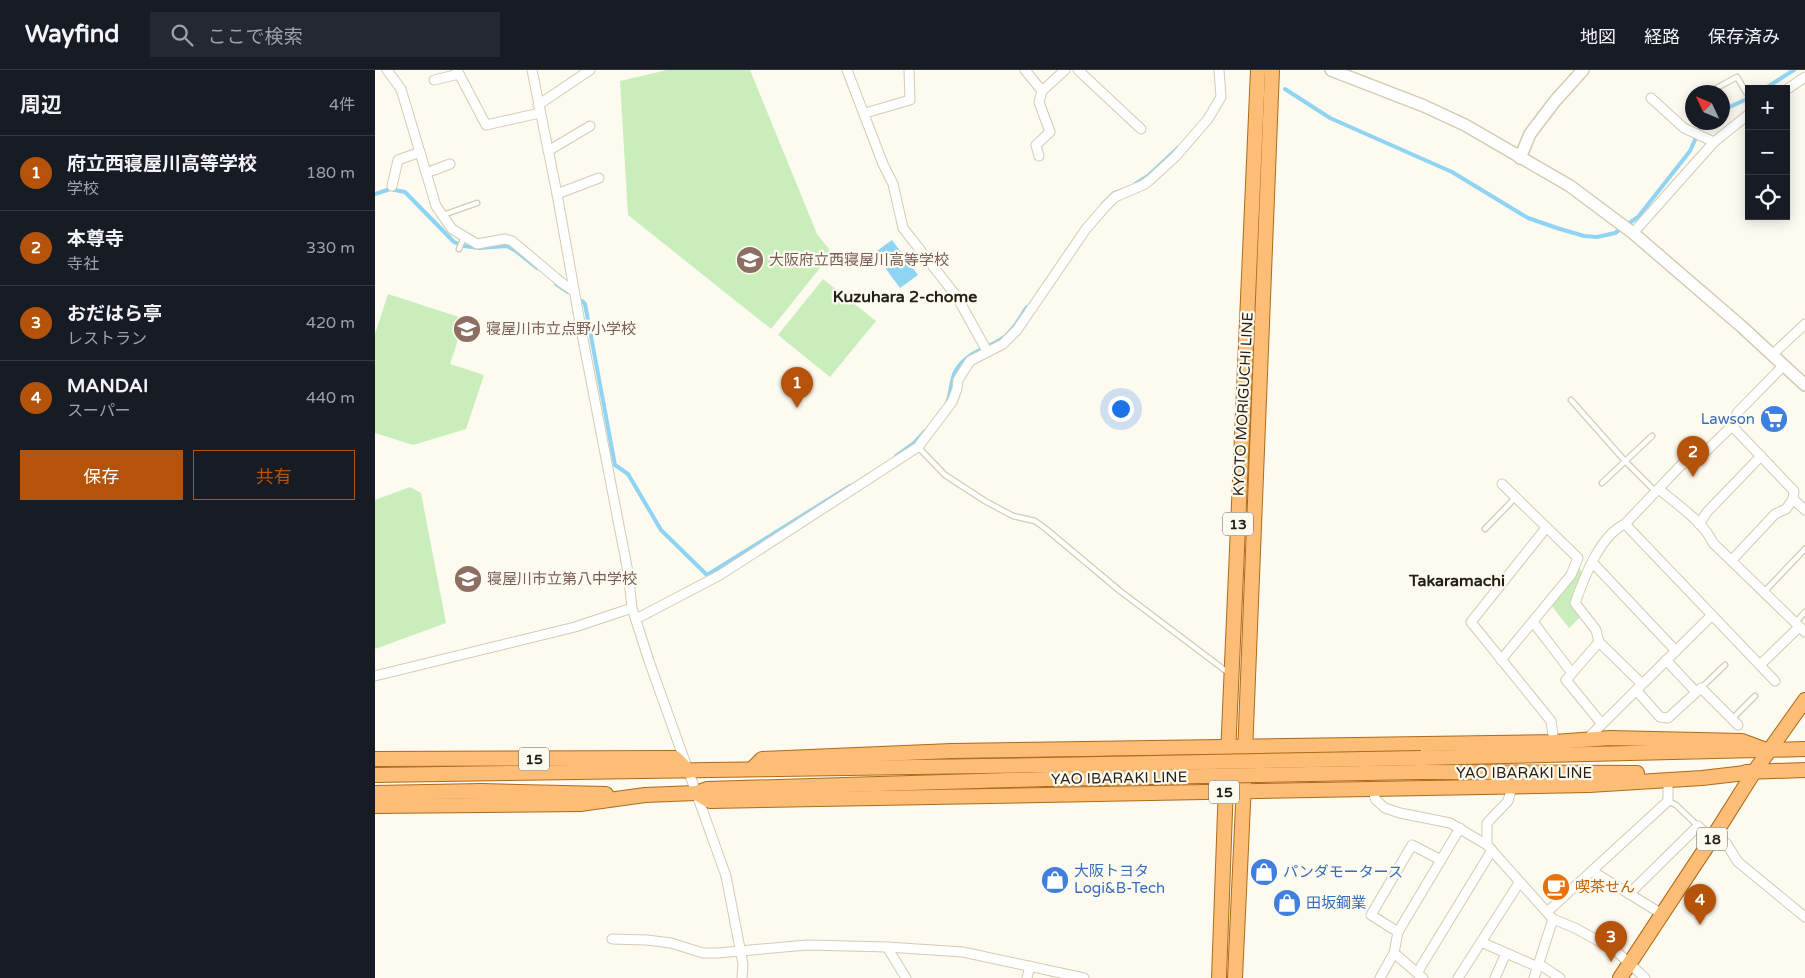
<!DOCTYPE html>
<html lang="ja">
<head>
<meta charset="utf-8">
<style>
  :root { --surface:#171b24; --page:#242831; --text:#f1f3f6; --muted:#9ea1a6; --line:#363941; --accent:#b45309 }
  body { margin:0; font-family:"Varela Round","Noto Sans JP",sans-serif; background:var(--page); color:var(--text) }
  .controls { position:absolute; right:15px; top:15px; display:grid; overflow:hidden; border-radius:0px; box-shadow:0 2px 12px #0003 }
  .controls button { width:45px; height:45px; display:grid; place-items:center; padding:0; border:0; border-bottom:1px solid var(--line); background:var(--surface); color:var(--text); font:25px sans-serif }
  .compass { position:absolute; left:1310px; top:15px; width:45px; height:45px; border-radius:50%; background:var(--surface); box-shadow:0 2px 12px #0003; rotate:314deg }
  .you { position:absolute; left:745px; top:338px; width:18px; height:18px; margin:-12px; border:4px solid #fff; border-radius:50%; background:#1a73e8; box-shadow:0 0 0 8px #1a73e833 }
  .badge { display:grid; place-items:center; width:32px; height:32px; border-radius:50%; background:var(--accent); color:#fff; font-size:16px; font-weight:700 }
  .pin { position:absolute; translate:-50% -41px; filter:drop-shadow(0 1px 2px #0008) }
  .pin::after { content:''; position:absolute; top:26px; width:18px; height:15px; background:inherit; clip-path:polygon(0 0,100% 0,50% 100%) }
  .list { margin:0; padding:0; list-style:none }
  h2 { display:flex; justify-content:space-between; align-items:center; height:65px; margin:0; padding:0 20px; font-size:21px }
  h2 small { font-size:16px; font-weight:400; color:var(--muted) }
  .list li { display:grid; grid-template-columns:32px 1fr auto; gap:15px; align-items:center; box-sizing:border-box; height:75px; padding:0 20px; border-top:1px solid var(--line) }
  .list b { display:block; font-size:19px; white-space:nowrap }
  .list p { margin:0; font-size:16px; white-space:nowrap; color:var(--muted) }
  .list em { font-size:16px; font-style:normal; color:var(--muted) }
  .actions { display:flex; gap:10px; padding:15px 20px }
  .actions a { flex:1; padding:11px 0; border:1px solid var(--accent); border-radius:0px; text-align:center; font-size:18px; color:var(--accent) }
  .actions .main { background:var(--accent); color:#fff }
  .icon { flex:none; width:28px; height:28px; fill:none; stroke:currentColor; stroke-width:2; stroke-linecap:round; stroke-linejoin:round }
  .map { position:relative; flex:none; width:1430px; height:908px; overflow:hidden }
  header { display:flex; align-items:center; gap:30px; box-sizing:border-box; height:70px; padding:0 25px; background:var(--surface); border-bottom:1px solid var(--line) }
  header strong { font-size:24px }
  nav { display:flex; gap:28px; margin-inline-start:auto; font-size:18px }
  .search { width:350px; height:45px; background:var(--page); display:flex; align-items:center; gap:12px; box-sizing:border-box; padding:0 18px; border-radius:0px; color:var(--muted); font-size:19px }
  main { display:flex }
  aside { flex:1; background:var(--surface) }
  .map>svg:first-child { display:block }
  .green { fill:#c9eebb }
  .water { fill:#8fd5f3 }
  .lines { fill:none; stroke-linecap:round; stroke-linejoin:round }
  .stream { stroke:#8fd5f3; stroke-width:4 }
  .service-casing { stroke:#d4cbb3; stroke-width:7 }
  .minor-casing { stroke:#d4cbb3; stroke-width:11 }
  .tertiary-casing { stroke:#d4cbb3; stroke-width:14 }
  .primary-casing { stroke:#af6a19; stroke-width:16 }
  .service { stroke:#fff; stroke-width:4.5 }
  .minor { stroke:#fff; stroke-width:9 }
  .tertiary { stroke:#fff; stroke-width:11 }
  .primary { stroke:#fcbe76; stroke-width:14 }
  .primary-bridge-casing { stroke:#af6a19; stroke-width:16; stroke-linecap:butt }
  .primary-bridge { stroke:#fcbe76; stroke-width:14 }
  .labels { text-anchor:middle; dominant-baseline:central; stroke-width:4.5; stroke-linejoin:round; paint-order:stroke }
  .shield { fill:#fdfaf0; stroke:#646157; stroke-width:1 }
  .shield-label { font-size:14px; font-weight:bold; fill:#231f16 }
  .education-label { font-size:15px; fill:#785e54; stroke:#fdfaf0; text-anchor:start }
  .street-label { font-size:15px; fill:#231f16; stroke:#fdfaf0 }
  .shop-label { font-size:15px; fill:#366cbe; stroke:#fdfaf0; text-anchor:start }
  .food-label { font-size:15px; fill:#c56008; stroke:#fdfaf0; text-anchor:start }
  .neighbourhood-label { font-size:16px; font-weight:bold; fill:#231f16; stroke:#fdfaf0 }
</style>
</head>
<body>
<header>
<strong>Wayfind</strong>
<div class="search"><svg class="icon" aria-label="search" viewBox="0 0 24 24"><circle cx="10" cy="10" r="6"/><path d="M15 15l6 6"/></svg>ここで検索</div>
<nav><a>地図</a><a>経路</a><a>保存済み</a></nav>
</header>
<main>
<aside>
<h2>周辺<small>4件</small></h2>
<ul class="list">
<li><span class="badge">1</span><div><b>府立西寝屋川高等学校</b><p>学校</p></div><em>180 m</em></li>
<li><span class="badge">2</span><div><b>本尊寺</b><p>寺社</p></div><em>330 m</em></li>
<li><span class="badge">3</span><div><b>おだはら亭</b><p>レストラン</p></div><em>420 m</em></li>
<li><span class="badge">4</span><div><b>MANDAI</b><p>スーパー</p></div><em>440 m</em></li>
</ul>
<div class="actions"><a class="main">保存</a><a>共有</a></div>
</aside>
<div class="map">
<svg width="1430" height="908" viewBox="0 0 1430 908">
  <rect width="100%" height="100%" fill="#fdfaf0"/>
  <!-- green -->
  <g class="green">
    <polygon points="292,0 375,0 442,164 457,183 396,259 253,145 245,11"/>
    <polygon points="448,209 501,251 455,307 403,265"/>
    <polygon points="13,224 90,249 75,294 109,305 91,359 38,375 0,363 0,264"/>
    <polygon points="35,417 46,423 71,553 0,579 0,430"/>
    <polygon points="1203,496 1207,502 1197,526 1198,537 1206,546 1194,558 1176,535"/>
  </g>
  <!-- water -->
  <polygon class="water" points="517,170 543,205 525,218 499,183"/>
  <g class="lines">
    <!-- stream -->
    <g class="stream">
      <polyline points="910,19 955,48 1077,102 1153,148 1182,158 1209,166 1222,167 1240,163 1263,147 1315,81 1328,52"/>
      <polyline points="1389,19 1419,0"/>
      <polyline points="1348,40 1374,28"/>
      <polyline points="760,114 773,106 804,77"/>
      <polyline points="0,124 15,119 30,122 79,172 89,176 104,178 132,176 141,181 162,198"/>
      <polyline points="727,135 739,123 747,120"/>
      <polyline points="181,214 193,222"/>
      <polyline points="207,231 210,234 240,395 253,404 286,460 332,505 475,416"/>
      <path d="M573,330C576,321 576,308 581,300C594,280 611,280 628,268C638,261 645,247 652,237"/>
      <polyline points="521,386 539,373 550,361"/>
    </g>
    <defs>
      <g id="service">
        <polyline points="1334,22 1362,7 1374,27"/>
        <polyline points="68,145 102,133"/>
        <polyline points="84,179 89,167"/>
        <polyline points="1196,330 1250,391 1281,422"/>
        <polyline points="543,377 570,405 610,431 638,446 660,451 671,459 745,521 855,604"/>
        <polyline points="1227,413 1277,366"/>
        <polyline points="1110,459 1140,428"/>
        <polyline points="1389,522 1430,479"/>
        <polyline points="1421,552 1430,542"/>
        <polyline points="1326,618 1350,595"/>
        <polyline points="1357,649 1380,626"/>
        <polyline points="1293,731 1301,735 1323,756"/>
      </g>
      <g id="minor">
        <polyline points="12,0 26,19 61,136 77,159 102,174 130,169 137,171 187,213 199,221"/>
        <polyline points="82,0 111,55 165,43"/>
        <polyline points="157,0 182,124 207,264 253,502 257,538 274,591 351,806 368,894 367,908"/>
        <polyline points="472,0 508,94 518,114 528,158 582,227 612,281"/>
        <polyline points="650,0 667,21 664,32 675,62 661,75 664,86"/>
        <polyline points="703,0 766,59"/>
        <polyline points="59,10 84,4"/>
        <polyline points="1411,20 1430,7"/>
        <polyline points="667,21 690,0"/>
        <polyline points="1276,28 1309,58 1339,72"/>
        <polyline points="163,35 215,0"/>
        <polyline points="490,43 535,30 534,0"/>
        <polyline points="173,81 215,56"/>
        <polyline points="51,103 75,94"/>
        <polyline points="17,116 23,90 45,82"/>
        <polyline points="182,124 224,108"/>
        <polyline points="1258,163 1339,72 1374,44"/>
        <polyline points="1398,284 1430,254"/>
        <path d="M1284,419C1302,435 1328,451 1338,473L1430,562"/>
        <polyline points="1418,429 1430,440"/>
        <polyline points="1250,454 1400,611"/>
        <polyline points="1324,454 1332,442 1386,386"/>
        <polyline points="1171,458 1096,552 1176,651 1179,672"/>
        <polyline points="1357,490 1400,444 1411,439 1418,429 1419,421 1357,356"/>
        <polyline points="1218,493 1301,581"/>
        <polyline points="261,549 345,505 543,377 577,332 582,319 583,310 595,291 628,274 642,260 711,159 730,137 740,127 768,115 775,110 801,86 833,49 846,27 844,0"/>
        <polyline points="1158,552 1197,603"/>
        <polyline points="1224,572 1191,610 1227,654"/>
        <polyline points="1126,590 1196,505 1203,488 1127,414"/>
        <polyline points="1291,590 1321,622"/>
        <polyline points="1385,595 1424,557"/>
        <polyline points="0,606 200,557 257,538"/>
        <path d="M1267,614L1224,572L1221,560L1200,533C1209,508 1225,465 1250,454L1307,394L1324,388L1360,353L1362,343L1409,295"/>
        <polyline points="1261,620 1285,647 1293,648 1326,618 1363,655"/>
        <polyline points="1211,670 1337,545"/>
        <polyline points="1137,716 1133,731 1112,753 1112,775 1178,849 1200,858 1240,880 1270,908"/>
        <polyline points="997,718 1001,730 1010,738 1025,743 1075,753 1112,775"/>
        <polyline points="1340,764 1351,773 1363,792 1430,847"/>
        <polyline points="1217,801 1287,844"/>
        <polyline points="1254,824 1323,756 1337,769"/>
        <polyline points="1172,842 1293,731 1293,710"/>
        <polyline points="1023,862 996,845 1037,775 1066,790"/>
        <polyline points="237,869 272,870 296,873 328,883 343,883 432,875 512,877 588,882 709,908"/>
        <polyline points="1106,872 1163,897"/>
        <polyline points="512,877 531,908"/>
        <polyline points="1164,894 1185,908"/>
        <polyline points="1042,903 1117,780"/>
        <polyline points="652,908 655,896"/>
        <polyline points="1005,908 1019,883"/>
        <polyline points="1048,908 1019,883 1023,862 1085,758"/>
        <polyline points="1083,908 1144,813"/>
        <polyline points="1120,908 1131,883"/>
        <polyline points="1159,908 1178,849"/>
      </g>
      <g id="tertiary">
        <polyline points="956,0 1049,36 1090,55 1195,116 1258,163 1366,256 1430,315"/>
        <polyline points="1145,88 1155,64 1180,31 1208,0"/>
      </g>
      <g id="primary">
        <polyline points="870,684 897,0"/>
        <polyline points="853,685 883,0"/>
        <polyline points="1046,688 1430,679"/>
        <polyline points="0,689 300,688 313,701"/>
        <polyline points="378,698 387,689 577,681 1179,672 1235,668 1367,671 1394,681"/>
        <polyline points="1046,702 1262,703"/>
        <polyline points="1371,702 1430,700"/>
        <path d="M0,705C224,703 448,697 672,695"/>
        <polyline points="0,723 107,721 231,724"/>
        <polyline points="321,723 335,731 1214,715 1327,708 1379,702"/>
        <polyline points="0,736 205,734 270,725 321,723 332,719 672,709"/>
        <polyline points="844,908 851,714"/>
        <polyline points="860,908 869,713"/>
        <polyline points="1245,908 1340,764 1379,702 1430,630"/>
      </g>
    </defs>
    <!-- service casing -->
    <use href="#service" class="service-casing"/>
    <!-- minor casing -->
    <use href="#minor" class="minor-casing"/>
    <!-- tertiary casing -->
    <use href="#tertiary" class="tertiary-casing"/>
    <!-- primary casing -->
    <use href="#primary" class="primary-casing"/>
    <!-- service -->
    <use href="#service" class="service"/>
    <!-- minor -->
    <use href="#minor" class="minor"/>
    <!-- tertiary -->
    <use href="#tertiary" class="tertiary"/>
    <!-- primary -->
    <use href="#primary" class="primary"/>
    <defs>
      <g id="primary-bridge">
        <polyline points="672,695 1046,688"/>
        <polyline points="672,709 1046,702"/>
      </g>
    </defs>
    <!-- primary-bridge casing -->
    <use href="#primary-bridge" class="primary-bridge-casing"/>
    <!-- primary-bridge -->
    <use href="#primary-bridge" class="primary-bridge"/>
  </g>
  <!-- icons -->
  <defs>
    <symbol id="school-disc" viewBox="-11 -11 22 22"><circle r="9.5" fill="#8d6e63" stroke="#fdfaf0"/><path d="M0-5L7-2L0 1L-7-2ZM-4 1L0 2.5L4 1V4Q0 6-4 4Z" fill="#fff"/></symbol>
    <symbol id="supermarket-disc" viewBox="-11 -11 22 22"><circle r="9.5" fill="#3f7fe0" stroke="#fdfaf0"/><path d="M-6-5.5h2.5l.6 2H6L4.5 2H-2.5L-4.4-4H-6ZM-1.5 3.2a1.3 1.3 0 1 0 .1 0ZM3 3.2a1.3 1.3 0 1 0 .1 0Z" fill="#fff"/></symbol>
    <symbol id="shop-disc" viewBox="-11 -11 22 22"><circle r="9.5" fill="#3f7fe0" stroke="#fdfaf0"/><path d="M-5-2.5h2.3a2.7 3.5 0 0 1 5.4 0H5L5.5 6h-11ZM-1.5-2.5h3a1.5 2.3 0 0 0-3 0Z" fill="#fff"/></symbol>
    <symbol id="cafe-disc" viewBox="-11 -11 22 22"><circle r="9.5" fill="#e8710a" stroke="#fdfaf0"/><path d="M-5.5-4.5H6V0H3Q3 3.5 0 3.5H-2.5Q-5.5 3.5-5.5 0ZM3-3.2v2h1.7v-2ZM-6 4.5H4V6H-6Z" fill="#fff"/></symbol>
  </defs>
  <g fill-rule="evenodd">
    <use href="#school-disc" x="359" y="174" width="32" height="32"/>
    <use href="#school-disc" x="76" y="243" width="32" height="32"/>
    <use href="#supermarket-disc" x="1383" y="333" width="32" height="32"/>
    <use href="#school-disc" x="77" y="493" width="32" height="32"/>
    <use href="#shop-disc" x="873" y="786" width="32" height="32"/>
    <use href="#shop-disc" x="664" y="794" width="32" height="32"/>
    <use href="#cafe-disc" x="1165" y="801" width="32" height="32"/>
    <use href="#shop-disc" x="896" y="817" width="32" height="32"/>
  </g>
  <g class="labels">
    <!-- shield labels -->
    <g class="shield">
      <rect x="848" y="442.5" width="30" height="23" rx="4"/>
      <rect x="144" y="677.5" width="30" height="23" rx="4"/>
      <rect x="834" y="710.5" width="30" height="23" rx="4"/>
      <rect x="1322" y="757.5" width="30" height="23" rx="4"/>
    </g>
    <g class="shield-label">
      <text x="863" y="454">13</text>
      <text x="159" y="689">15</text>
      <text x="849" y="722">15</text>
      <text x="1337" y="769">18</text>
    </g>
    <!-- education labels -->
    <g class="education-label">
      <text x="394" y="190">大阪府立西寝屋川高等学校</text>
      <text x="111" y="259">寝屋川市立点野小学校</text>
      <text x="112" y="509">寝屋川市立第八中学校</text>
    </g>
    <!-- street labels -->
    <g class="street-label">
      <text transform="translate(868 334) rotate(-87)">KYOTO MORIGUCHI LINE</text>
      <text x="1149" y="703">YAO IBARAKI LINE</text>
      <text transform="translate(744 708) rotate(-1)">YAO IBARAKI LINE</text>
    </g>
    <!-- shop labels -->
    <g class="shop-label">
      <text x="1380" y="349" text-anchor="end">Lawson</text>
      <text x="699" y="801">大阪トヨタ<tspan x="699" dy="17">Logi&amp;B-Tech</tspan></text>
      <text x="908" y="802">パンダモータース</text>
      <text x="931" y="833">田坂鋼業</text>
    </g>
    <!-- food labels -->
    <g class="food-label">
      <text x="1200" y="817">喫茶せん</text>
    </g>
    <!-- neighbourhood labels -->
    <g class="neighbourhood-label">
      <text x="530" y="227">Kuzuhara 2-chome</text>
      <text x="1082" y="511">Takaramachi</text>
    </g>
  </g>
</svg>
<div class="controls">
<button>+</button>
<button>−</button>
<button><svg class="icon" aria-label="locate" viewBox="0 0 24 24"><circle cx="12" cy="12" r="6"/><path d="M12 2v4M12 18v4M2 12h4M18 12h4"/></svg></button>
</div>
<svg class="compass" viewBox="-18 -18 36 36"><path d="M0-13l5 13h-10z" fill="#e53935"/><path d="M0 13l5-13h-10z" fill="#9ea1a6"/></svg>
<div class="you"></div>
<div class="pin badge" style="left:422px;top:338px">1</div>
<div class="pin badge" style="left:1318px;top:407px">2</div>
<div class="pin badge" style="left:1236px;top:892px">3</div>
<div class="pin badge" style="left:1325px;top:855px">4</div>
</div>
</main>
</body>
</html>
